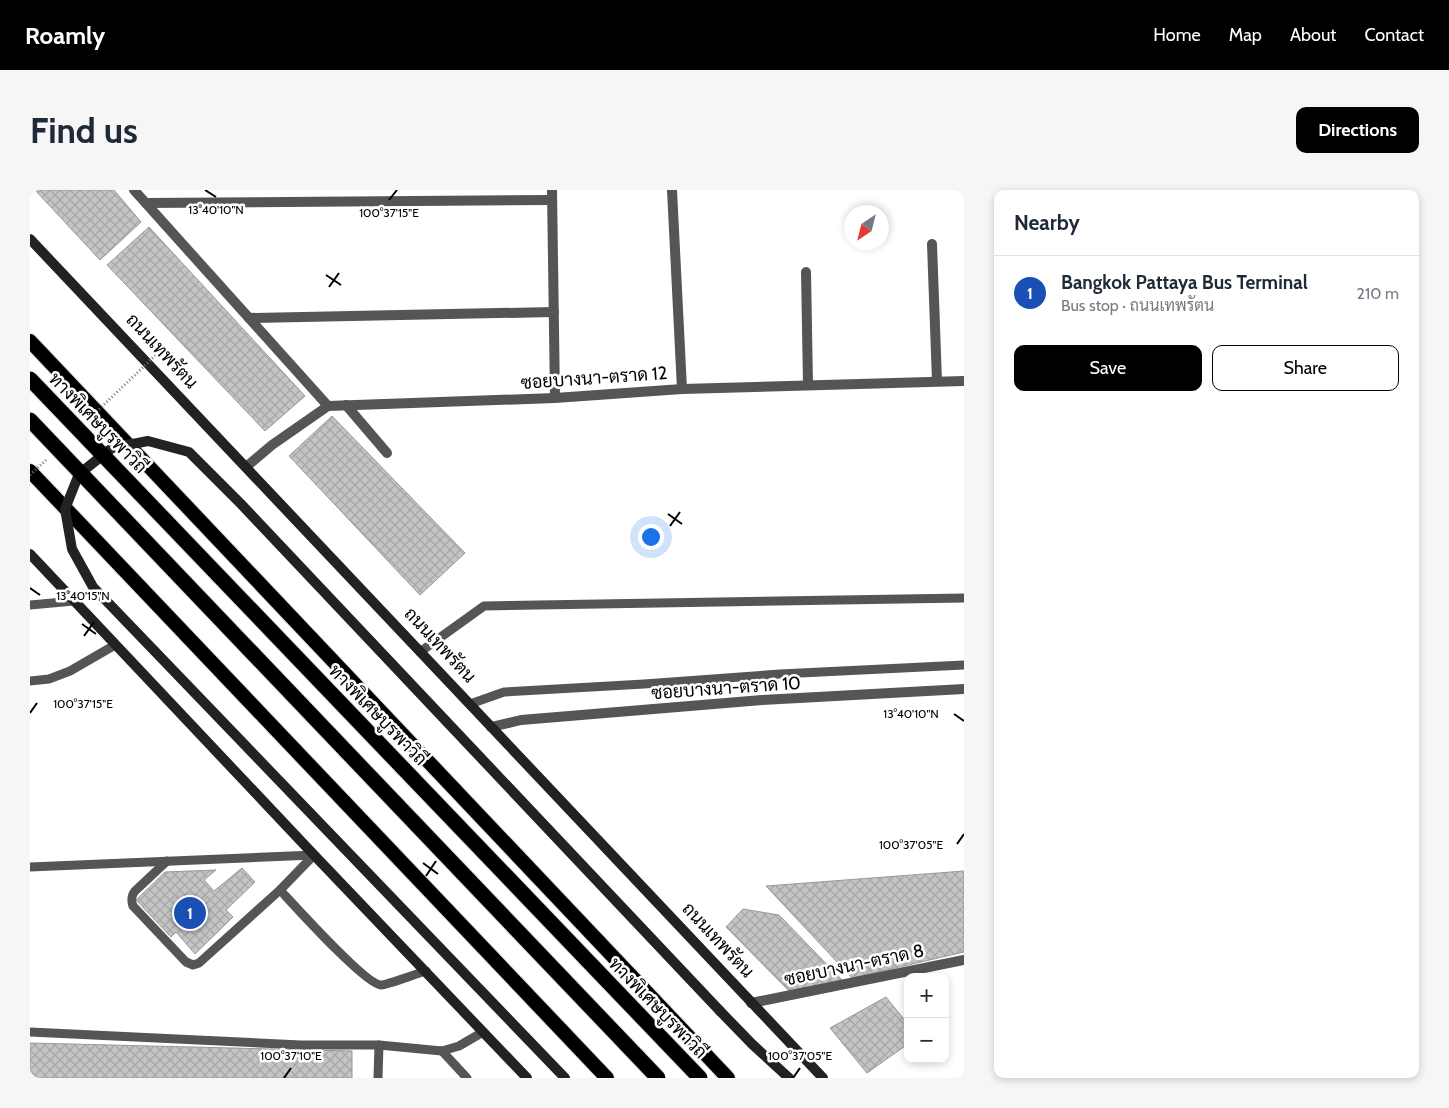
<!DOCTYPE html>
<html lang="en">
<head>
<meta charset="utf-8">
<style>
  :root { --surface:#fff; --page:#f6f6f7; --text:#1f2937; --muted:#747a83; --line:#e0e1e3; --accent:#000 }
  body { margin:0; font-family:Cabin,Sarabun,sans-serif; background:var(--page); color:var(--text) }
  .controls { position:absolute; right:15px; bottom:15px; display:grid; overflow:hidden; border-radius:10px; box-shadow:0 2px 8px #0003 }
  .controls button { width:45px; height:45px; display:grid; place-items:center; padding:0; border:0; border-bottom:1px solid var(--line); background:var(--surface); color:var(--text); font:25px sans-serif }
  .compass { position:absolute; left:814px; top:15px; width:45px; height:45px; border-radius:50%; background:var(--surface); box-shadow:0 2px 8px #0003; rotate:215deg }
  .you { position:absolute; left:620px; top:346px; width:18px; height:18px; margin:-12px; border:4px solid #fff; border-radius:50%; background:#1a73e8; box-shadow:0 0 0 8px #1a73e833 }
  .badge { display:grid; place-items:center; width:32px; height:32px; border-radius:50%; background:var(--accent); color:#fff; font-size:16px; font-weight:700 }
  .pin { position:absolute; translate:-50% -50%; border:2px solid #fff; box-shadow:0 1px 5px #0006 }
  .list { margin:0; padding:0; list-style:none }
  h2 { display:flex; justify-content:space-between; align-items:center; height:65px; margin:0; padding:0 20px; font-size:21px }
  h2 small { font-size:16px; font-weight:400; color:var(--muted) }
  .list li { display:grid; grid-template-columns:32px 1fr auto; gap:15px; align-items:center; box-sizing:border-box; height:75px; padding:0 20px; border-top:1px solid var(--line) }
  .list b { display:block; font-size:19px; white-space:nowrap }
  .list p { margin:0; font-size:16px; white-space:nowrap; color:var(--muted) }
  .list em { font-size:16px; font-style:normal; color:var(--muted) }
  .actions { display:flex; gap:10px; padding:15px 20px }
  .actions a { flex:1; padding:11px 0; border:1px solid var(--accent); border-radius:10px; text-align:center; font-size:18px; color:var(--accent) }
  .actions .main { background:var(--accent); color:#fff }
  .map { position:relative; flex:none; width:934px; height:888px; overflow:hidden; border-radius:10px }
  header { display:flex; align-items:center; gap:30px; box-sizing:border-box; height:70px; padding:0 25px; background:var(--accent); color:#fff }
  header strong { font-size:24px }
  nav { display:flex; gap:28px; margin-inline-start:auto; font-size:18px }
  .intro { display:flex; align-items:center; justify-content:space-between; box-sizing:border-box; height:120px; padding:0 30px }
  h1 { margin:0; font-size:35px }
  .button { padding:12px 22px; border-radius:10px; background:var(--accent); color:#fff; font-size:18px; font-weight:700 }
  main { display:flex; gap:30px; padding:0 30px }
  aside { flex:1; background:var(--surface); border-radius:10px; box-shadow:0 2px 8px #0003 }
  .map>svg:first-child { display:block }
  .building { fill:url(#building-cross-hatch); stroke:#999 }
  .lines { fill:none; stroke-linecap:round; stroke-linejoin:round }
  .trunk-casing { stroke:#dbdbdb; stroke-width:16 }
  .service { stroke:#555; stroke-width:9 }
  .minor { stroke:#555; stroke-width:10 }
  .secondary { stroke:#222; stroke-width:10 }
  .trunk { stroke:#000; stroke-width:14 }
  .motorway-bridge-casing { stroke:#dbdbdb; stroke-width:17; stroke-linecap:butt }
  .path-bridge { stroke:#777; stroke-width:3; stroke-dasharray:1 2.5; stroke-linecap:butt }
  .secondary-bridge { stroke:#222; stroke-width:10 }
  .motorway-bridge { stroke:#000; stroke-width:15 }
  .ticks { fill:none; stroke:#000; stroke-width:2 }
  .labels { text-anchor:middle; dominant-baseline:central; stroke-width:5; stroke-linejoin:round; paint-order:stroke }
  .street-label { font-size:18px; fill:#000; stroke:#fff }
  .ticks-label { font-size:12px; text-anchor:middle; fill:#000; stroke:#fff; stroke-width:5; stroke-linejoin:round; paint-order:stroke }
</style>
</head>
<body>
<header>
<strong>Roamly</strong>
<nav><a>Home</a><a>Map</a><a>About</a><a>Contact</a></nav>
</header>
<div class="intro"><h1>Find us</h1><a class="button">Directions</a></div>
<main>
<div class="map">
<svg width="934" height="888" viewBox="0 0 934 888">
  <defs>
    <pattern id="building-cross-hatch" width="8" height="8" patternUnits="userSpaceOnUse" patternTransform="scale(1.25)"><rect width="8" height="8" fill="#c4c4c4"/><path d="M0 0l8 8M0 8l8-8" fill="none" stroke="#a7a7a7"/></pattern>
  </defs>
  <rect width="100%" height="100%" fill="#fff"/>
  <!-- building -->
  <g class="building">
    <polygon points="5,0 84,0 111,32 70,70"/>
    <polygon points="119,37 275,206 235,241 77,75"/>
    <polygon points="302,226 435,363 390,405 259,266"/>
    <polygon points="212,678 225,692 196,720 203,727 165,764 146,742 141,747 106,710 135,682 186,680 174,690 184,701"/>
    <polygon points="934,681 934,762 822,788 736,696"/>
    <polygon points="713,719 749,725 813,791 759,801 696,737"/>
    <polygon points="856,807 878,834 878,854 837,883 800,838"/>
    <polygon points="0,853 322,861 322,888 0,888"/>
  </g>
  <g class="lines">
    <defs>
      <g id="trunk">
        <polyline points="0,151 698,888"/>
        <polyline points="0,281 577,888"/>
      </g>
    </defs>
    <!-- trunk casing -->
    <use href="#trunk" class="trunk-casing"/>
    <!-- service -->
    <g class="service">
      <polyline points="0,415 44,411"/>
      <polyline points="390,462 454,416 934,408"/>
      <polyline points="0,491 19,489 40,481 85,455"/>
      <polyline points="440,514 474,502 614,494 750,484 934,475"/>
      <path d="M137,671L105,701C101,706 101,710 103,716L156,772L163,775L169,773L250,700L284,665"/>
      <polyline points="0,677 284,665"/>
      <path d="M250,700C264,715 336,795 351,795C360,794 385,784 396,781"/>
      <polyline points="0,842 271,855 349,855 412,861 429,856 453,842"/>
      <polyline points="412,861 437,888"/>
      <polyline points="348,888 349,855"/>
    </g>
    <!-- minor -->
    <g class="minor">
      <polyline points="104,0 298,216"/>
      <polyline points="522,0 525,208"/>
      <polyline points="642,0 652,199"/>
      <polyline points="116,13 522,10"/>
      <polyline points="902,54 907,191"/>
      <polyline points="776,82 778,194"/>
      <polyline points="219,128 524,122"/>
      <polyline points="316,215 357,263"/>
      <polyline points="216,277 242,255 298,216 525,208 652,199 934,191"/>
      <polyline points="461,537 491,530 732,510 934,499"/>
      <polyline points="721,813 934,770"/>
    </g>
    <!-- secondary -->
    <g class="secondary">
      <polyline points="0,49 793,888"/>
      <polyline points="0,364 284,665 497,888"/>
      <polyline points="690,821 722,854 759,888"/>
    </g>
    <!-- trunk -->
    <use href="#trunk" class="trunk"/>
    <defs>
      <g id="motorway-bridge">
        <polyline points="0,189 670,888"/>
        <polyline points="0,230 628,888"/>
      </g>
    </defs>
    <!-- motorway-bridge casing -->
    <use href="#motorway-bridge" class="motorway-bridge-casing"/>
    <!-- path-bridge -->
    <g class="path-bridge">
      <polyline points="59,229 130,161"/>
      <polyline points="0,285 16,270"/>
    </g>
    <!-- secondary-bridge -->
    <polyline class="secondary-bridge" points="535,888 63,397 42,359 35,319 49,284 82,258 118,251 159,262 211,314 690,821"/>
    <!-- motorway-bridge -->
    <use href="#motorway-bridge" class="motorway-bridge"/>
  </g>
  <!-- ticks -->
  <path class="ticks" d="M175,0L186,7M359,10L367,0M296,85L311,95M299,97L309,83M638,324L652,334M640,336L650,322M0,398L10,405M52,434L66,444M54,446L64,432M0,523L7,513M924,524L934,531M927,654L934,644M393,673L408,684M396,686L406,671M254,888L261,878M763,888L770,878"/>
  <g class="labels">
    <!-- street labels -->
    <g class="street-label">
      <text transform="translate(132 161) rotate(47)">ถนนเทพรัตน</text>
      <text transform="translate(564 188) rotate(-4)">ซอยบางนา-ตราด 12</text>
      <text transform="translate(68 233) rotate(46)">ทางพิเศษบูรพาวิถี</text>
      <text transform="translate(410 455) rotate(47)">ถนนเทพรัตน</text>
      <text transform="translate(696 498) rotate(-4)">ซอยบางนา-ตราด 10</text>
      <text transform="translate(348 525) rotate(46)">ทางพิเศษบูรพาวิถี</text>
      <text transform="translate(688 750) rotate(47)">ถนนเทพรัตน</text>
      <text transform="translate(824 775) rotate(-12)">ซอยบางนา-ตราด 8</text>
      <text transform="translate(628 818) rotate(46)">ทางพิเศษบูรพาวิถี</text>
    </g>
  </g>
  <g class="ticks-label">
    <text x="186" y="24">13°40'10"N</text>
    <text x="359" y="27">100°37'15"E</text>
    <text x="53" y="410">13°40'15"N</text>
    <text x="53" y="518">100°37'15"E</text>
    <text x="881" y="528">13°40'10"N</text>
    <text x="881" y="659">100°37'05"E</text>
    <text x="261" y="870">100°37'10"E</text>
    <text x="770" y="870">100°37'05"E</text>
  </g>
</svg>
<div class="controls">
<button>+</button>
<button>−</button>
</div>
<svg class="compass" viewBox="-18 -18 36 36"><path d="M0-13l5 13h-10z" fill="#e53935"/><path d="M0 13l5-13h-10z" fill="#747a83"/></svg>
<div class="you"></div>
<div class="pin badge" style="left:160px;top:723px;background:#1a4fb4">1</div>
</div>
<aside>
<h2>Nearby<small></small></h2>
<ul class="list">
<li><span class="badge" style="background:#1a4fb4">1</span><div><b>Bangkok Pattaya Bus Terminal</b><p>Bus stop · ถนนเทพรัตน</p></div><em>210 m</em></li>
</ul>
<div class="actions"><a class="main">Save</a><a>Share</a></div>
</aside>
</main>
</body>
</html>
